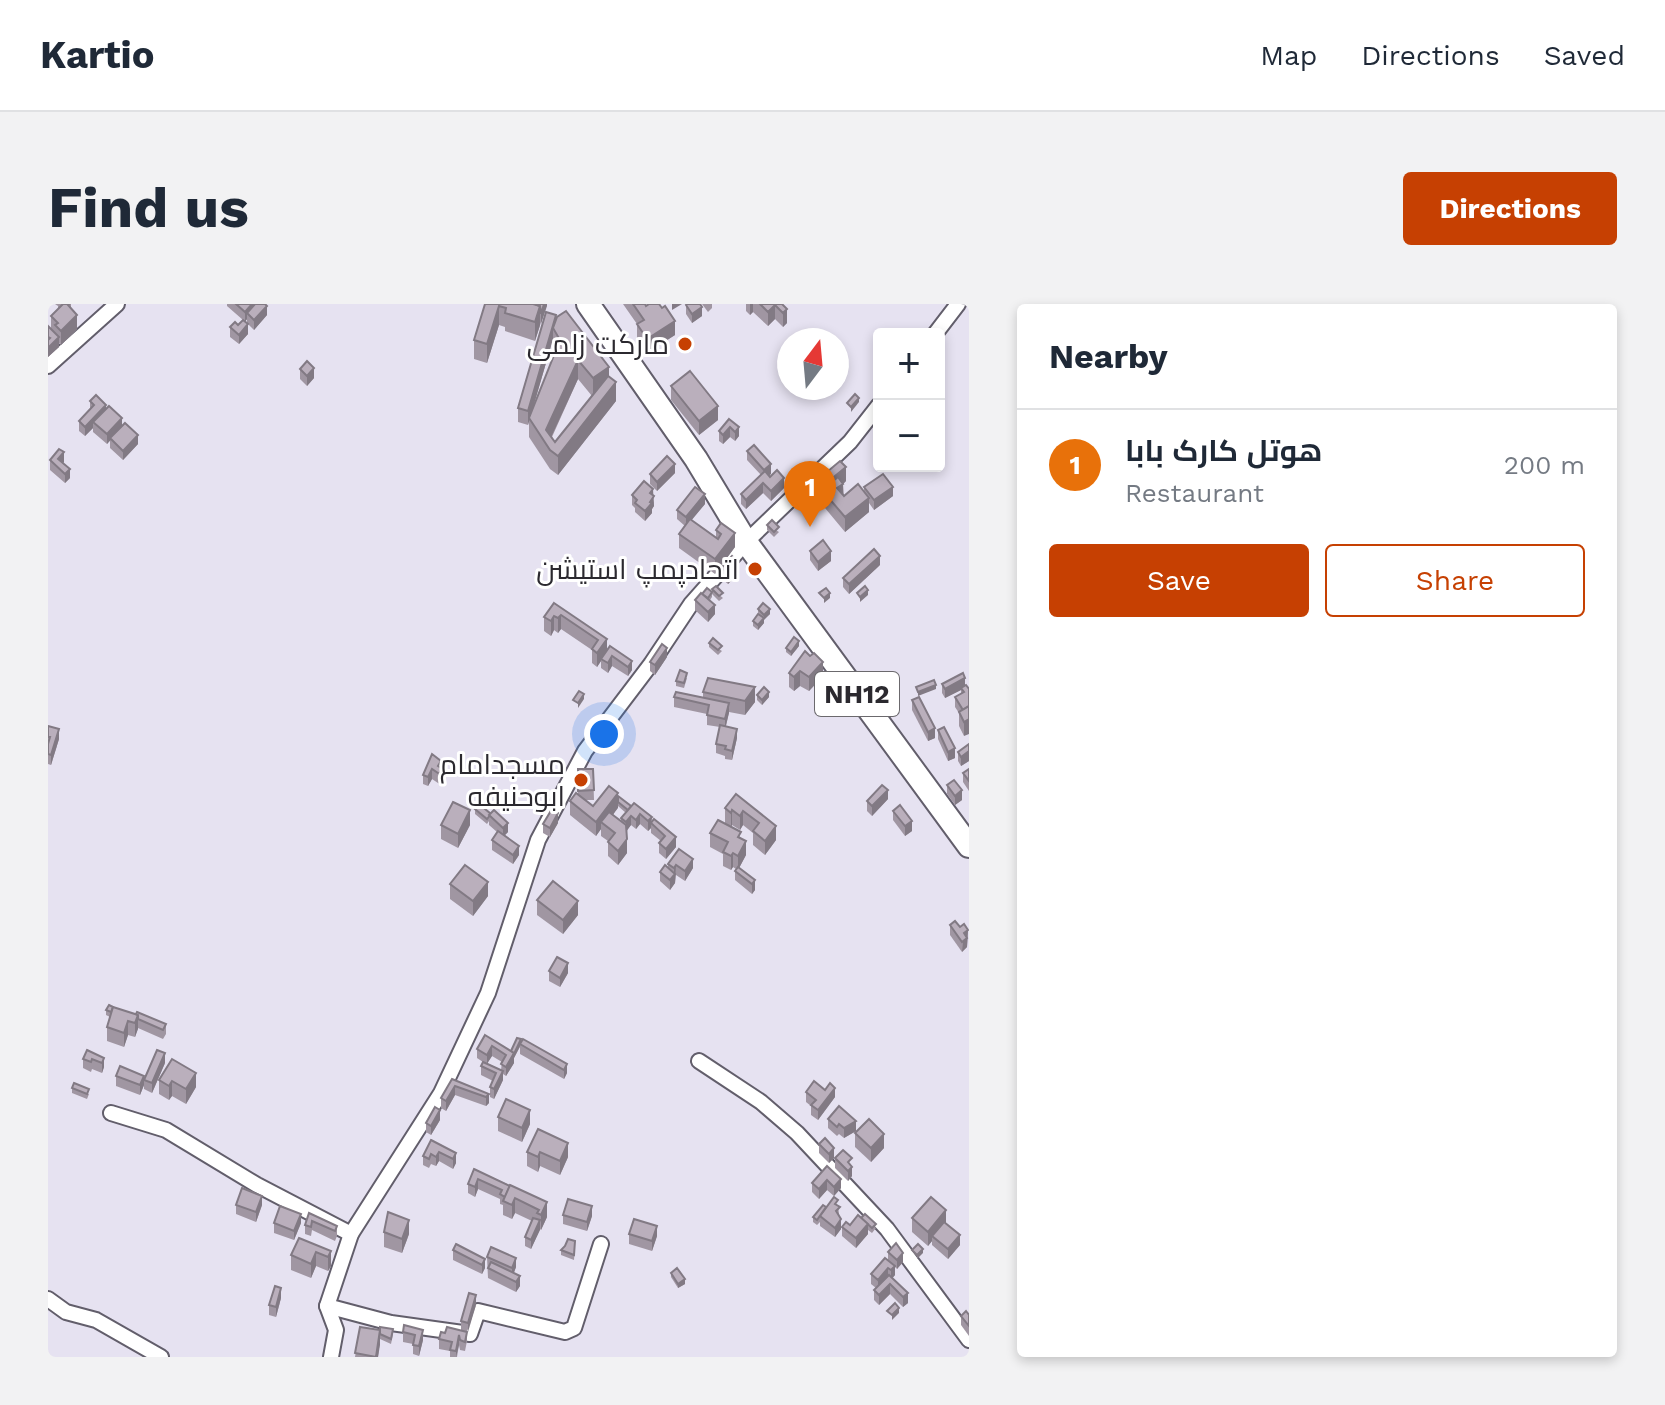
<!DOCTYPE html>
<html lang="en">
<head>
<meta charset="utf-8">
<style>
  :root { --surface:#fff; --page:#f2f2f3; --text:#1f2937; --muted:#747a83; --line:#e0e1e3; --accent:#c64002 }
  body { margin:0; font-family:"Work Sans",Cairo,sans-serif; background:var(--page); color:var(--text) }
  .controls { position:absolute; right:24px; top:24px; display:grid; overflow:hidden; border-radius:8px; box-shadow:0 4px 12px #0003 }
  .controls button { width:72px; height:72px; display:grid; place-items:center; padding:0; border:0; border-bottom:2px solid var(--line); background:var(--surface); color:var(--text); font:40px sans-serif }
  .compass { position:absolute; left:729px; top:24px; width:72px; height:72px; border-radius:50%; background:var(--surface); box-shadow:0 4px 12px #0003; rotate:16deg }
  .you { position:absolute; left:556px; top:430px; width:28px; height:28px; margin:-20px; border:6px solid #fff; border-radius:50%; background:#1a73e8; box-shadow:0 0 0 12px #1a73e833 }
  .badge { display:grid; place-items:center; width:52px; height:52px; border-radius:50%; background:var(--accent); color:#fff; font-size:26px; font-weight:700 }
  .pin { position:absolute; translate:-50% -66px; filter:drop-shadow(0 2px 4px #0008) }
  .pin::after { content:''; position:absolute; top:42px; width:28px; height:24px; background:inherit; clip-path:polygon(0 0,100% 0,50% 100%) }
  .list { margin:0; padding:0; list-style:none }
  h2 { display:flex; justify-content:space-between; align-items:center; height:104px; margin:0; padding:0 32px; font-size:34px }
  h2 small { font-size:26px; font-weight:400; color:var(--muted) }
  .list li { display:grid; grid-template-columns:52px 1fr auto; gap:24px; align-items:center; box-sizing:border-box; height:112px; padding:0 32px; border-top:2px solid var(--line) }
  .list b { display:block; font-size:30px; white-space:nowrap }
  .list p { margin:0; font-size:26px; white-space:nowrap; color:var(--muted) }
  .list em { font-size:26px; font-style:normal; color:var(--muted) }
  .actions { display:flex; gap:16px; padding:24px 32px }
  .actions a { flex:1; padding:18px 0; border:2px solid var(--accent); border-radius:8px; text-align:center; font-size:28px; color:var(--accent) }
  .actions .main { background:var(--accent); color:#fff }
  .map { position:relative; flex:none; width:921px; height:1053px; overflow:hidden; border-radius:8px }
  header { display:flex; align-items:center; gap:48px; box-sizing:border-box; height:112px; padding:0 40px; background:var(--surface); border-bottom:2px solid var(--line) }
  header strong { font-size:38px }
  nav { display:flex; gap:44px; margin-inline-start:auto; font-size:28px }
  .intro { display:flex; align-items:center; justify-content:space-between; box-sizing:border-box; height:192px; padding:0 48px }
  h1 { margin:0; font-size:56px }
  .button { padding:20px 36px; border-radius:8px; background:var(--accent); color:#fff; font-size:28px; font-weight:700 }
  main { display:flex; gap:48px; padding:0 48px }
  aside { flex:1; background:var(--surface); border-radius:8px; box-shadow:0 4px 12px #0003 }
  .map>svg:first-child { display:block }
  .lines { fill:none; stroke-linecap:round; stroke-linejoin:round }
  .minor-casing { stroke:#625e6b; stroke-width:18 }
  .highway-casing { stroke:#625e6b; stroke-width:26 }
  .minor { stroke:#fff; stroke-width:14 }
  .highway { stroke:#fff; stroke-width:22 }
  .wall { fill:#a096a2; fill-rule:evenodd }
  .shaded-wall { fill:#827a84 }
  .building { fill:#baafbc; stroke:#827a84; stroke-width:2 }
  .poi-dot { fill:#c64002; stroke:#fff; stroke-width:3 }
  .labels { text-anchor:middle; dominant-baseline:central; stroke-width:6; stroke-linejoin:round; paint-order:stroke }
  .shield { fill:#fff; stroke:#6b696d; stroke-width:2 }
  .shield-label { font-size:26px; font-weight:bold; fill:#2b292f }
  .poi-label { font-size:28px; fill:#2b292f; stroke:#fff; text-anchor:end }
</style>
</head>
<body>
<header>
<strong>Kartio</strong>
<nav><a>Map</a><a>Directions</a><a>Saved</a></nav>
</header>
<div class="intro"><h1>Find us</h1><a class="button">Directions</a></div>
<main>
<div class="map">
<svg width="921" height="1053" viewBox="0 0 921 1053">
  <rect width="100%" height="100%" fill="#e6e2f1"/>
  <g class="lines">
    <defs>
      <g id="minor">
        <polyline points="887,30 910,0"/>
        <polyline points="0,62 69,0"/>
        <polyline points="651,757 713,798 749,829 839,925 921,1036"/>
        <polyline points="63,809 118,826 209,881 303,930"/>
        <polyline points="0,995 18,1008 48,1016 113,1053"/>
        <polyline points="279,1002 343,1019 422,1030 430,1007 517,1028 526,1024 553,940"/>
        <polyline points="283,1053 288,1026 279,1002 303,930 393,789 440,689 490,536 537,447 603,360 643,300 698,238 802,138 831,101"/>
      </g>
      <polyline id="highway" points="540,0 648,155 698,238 921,542"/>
    </defs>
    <!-- minor casing -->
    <use href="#minor" class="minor-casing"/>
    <!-- highway casing -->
    <use href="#highway" class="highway-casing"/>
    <!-- minor -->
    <use href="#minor" class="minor"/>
    <!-- highway -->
    <use href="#highway" class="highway"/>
  </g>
  <!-- wall -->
  <g class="wall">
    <polygon points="7,0 23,0 23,4 29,25 13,41 11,39 11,43 0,53 0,22 3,25 3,12 10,5 10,2"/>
    <polygon points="179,0 206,0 219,11 206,26 199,19 199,15 197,18 200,30 191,40 182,33 182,23 190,21 195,16 179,2"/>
    <polygon points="437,0 489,1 499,0 487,37 457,27 457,23 451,21 439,59 426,55 426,36"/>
    <polygon points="575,0 597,0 627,31 599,49 589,34 589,20"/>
    <polygon points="654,0 664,0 664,4 660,8"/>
    <polygon points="698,0 734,0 739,19 735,23 727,15 720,22 705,8 702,11 698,7"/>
    <polygon points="638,1 654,12 644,19 638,10"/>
    <path d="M508,18L561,73L568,97L510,171L502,165L481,133V116L480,121L470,118V104ZM505,35V43L507,48L483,110ZM530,75L544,92L507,138L504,133Z"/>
    <polygon points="252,65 266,74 259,82 252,75"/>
    <polygon points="623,82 670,116 651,131 623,96"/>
    <polygon points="42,97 58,105 90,140 75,156 62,144 62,136 59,140 45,128 45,124 37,132 31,127 31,117 42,106"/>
    <polygon points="681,115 691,132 687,137 682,133 675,140 671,137 671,127"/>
    <polygon points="699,147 723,170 721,171 736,184 723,197 715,189 698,205 693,200 693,190 713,171 699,156"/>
    <polygon points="2,156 16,158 15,159 22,174 17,179 2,166"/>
    <polygon points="627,169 609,187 602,180 602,170"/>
    <polygon points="798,177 795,180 796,192 816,188 816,183 845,192 826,206 821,199 821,208 797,228 767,192 767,178"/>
    <polygon points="584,191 605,191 606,202 604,205 604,209 597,217 587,208 587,204 584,201"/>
    <polygon points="657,200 643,216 668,234 668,226 673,219 687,243 667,270 631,244 631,230 637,222 629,215 629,206"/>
    <polygon points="719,221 731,228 726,233 719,226"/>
    <polygon points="762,247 783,257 770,267 762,256"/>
    <polygon points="832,261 801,290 795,283 795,274"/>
    <polygon points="673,264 688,265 684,270 684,276 680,280 673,274"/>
    <polygon points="664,285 675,294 671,297 664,290 664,293 662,296 667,310 660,318 647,306 647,296 664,288"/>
    <polygon points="506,299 559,335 559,347 584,366 580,372 564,362 560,369 553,364 553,357 549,363 544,359 544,346 513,325 510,329 506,326 503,332 496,327 496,313"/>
    <polygon points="710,305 722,310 716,315 716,319 710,326 705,322 705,317 710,310"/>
    <polygon points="661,339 674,347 670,351 661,343"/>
    <polygon points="751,342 743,352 738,348 738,344"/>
    <polygon points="762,352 775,372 761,387 752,382 746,387 741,383 741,369"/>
    <polygon points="619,353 607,371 602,367 602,358"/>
    <polygon points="639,374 636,384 628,382 628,377"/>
    <polygon points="917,374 916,432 911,422 911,409 907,403 907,393 913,390 913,386 897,394 894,389 894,380"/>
    <polygon points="655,388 707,398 697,411 681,408 678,422 689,434 684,456 677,455 677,452 668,449 668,440 672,423 659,421 659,410 626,403 626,393 655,394"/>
    <polygon points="709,391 721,393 714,401 709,396"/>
    <polygon points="864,396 887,434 880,437 864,406"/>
    <polygon points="0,422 11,435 3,461 0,460"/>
    <polygon points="890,426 907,454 900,457 890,435"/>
    <polygon points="921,440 921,457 913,462 910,457 910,448"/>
    <polygon points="384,450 393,464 396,476 393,481 384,475 380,482 375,480 375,471"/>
    <path d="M530,465H545L546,496H537L545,502L570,492L604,518L628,543L618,555L611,549V539L613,537L603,529V524L600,527L592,520L588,525L583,521L578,527L579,549L570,561L560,552V537L553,532V525L548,532L522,511V497L530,490ZM570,502L578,509L573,514V517L565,511Z"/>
    <polygon points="921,465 921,487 915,478 915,469"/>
    <polygon points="899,481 914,496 907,501 899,490"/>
    <polygon points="688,490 728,536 717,551 705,541 705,529 695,521 692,526 684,521 683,523 693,534 698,551 691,564 707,576 707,586 704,590 687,576 687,567 688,565 685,563 683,566 675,562 675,550 662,543 662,529 682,522 677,519 677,504"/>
    <polygon points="840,495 824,512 819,507 819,497"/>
    <polygon points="431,500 460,528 457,531 471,551 465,560 444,546 444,536 449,528 441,521 441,517 439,520 427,510 427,505"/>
    <polygon points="845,507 864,527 857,532 845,516"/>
    <polygon points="510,519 502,533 495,529 495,520"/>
    <polygon points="393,521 422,521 410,544 393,535"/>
    <polygon points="620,560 645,564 637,577 628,571 627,579 622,586 612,577 612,568 620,564"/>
    <polygon points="402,580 440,592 425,612 402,595"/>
    <polygon points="489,596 530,611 515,630 489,611"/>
    <polygon points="902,621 920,626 919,643 914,648 902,631"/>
    <polygon points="501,667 520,669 512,683 501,677"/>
    <polygon points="58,706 118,720 118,730 115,735 90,724 87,733 80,731 76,743 59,737 59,723 62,713 58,711"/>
    <path d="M437,731L463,747L473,738L519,760V769L516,775L472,750V743L466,754V759L458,772L455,770V776L446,795L442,793V783L445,777L433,771V762L435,758L429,754V745ZM444,752L454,758L453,766L439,759Z"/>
    <polygon points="56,754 56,763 54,769 44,765 43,768 35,764 35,755"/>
    <polygon points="124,755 148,783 138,800 124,792 121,796 111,790 111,776"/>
    <polygon points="117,759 104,789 96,785 96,776"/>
    <polygon points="68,772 96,781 92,791 68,782"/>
    <polygon points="404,775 441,790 441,799 438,802 407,791 398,807 393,804 393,794"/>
    <polygon points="24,784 41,790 39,795 24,789"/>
    <polygon points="758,788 787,793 770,816 763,811 763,802 758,798"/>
    <polygon points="450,813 482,820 474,838 450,827"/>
    <polygon points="780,815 808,827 796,834 791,830 789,832 780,824"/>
    <polygon points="392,816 383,831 378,828 378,819"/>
    <polygon points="807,829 836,844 823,858 807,843"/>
    <polygon points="383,836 408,849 408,859 405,865 391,857 388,862 383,860 381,864 375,861 375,852"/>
    <polygon points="520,839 520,853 512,871 492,862 490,868 479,862 479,848"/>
    <polygon points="771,840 786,854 781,859 771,849"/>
    <polygon points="787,854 804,862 804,872 800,877 787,864"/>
    <polygon points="779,862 793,884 786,892 779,886 771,895 764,888 764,879"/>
    <polygon points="426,865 499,898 499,913 493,926 492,925 483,945 477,942 477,933 484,917 467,909 464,915 455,911 455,901 452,900 452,895 430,885 427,893 420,889 420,880"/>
    <polygon points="188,901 214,901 208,918 188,910"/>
    <polygon points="790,902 793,925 787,933 772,922 772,918 769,921 765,918 765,913 778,903"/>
    <polygon points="261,909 289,922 289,932 287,937 264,926 263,932 257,930 257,921"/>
    <polygon points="515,911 544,912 539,927 515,920"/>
    <polygon points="810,911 828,924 824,929 820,926 820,930 808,944 794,932 794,923 802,921"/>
    <polygon points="864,914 898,919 912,941 900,955 884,941 884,937 880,942 864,928"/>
    <polygon points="226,919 253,919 246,936 226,929"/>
    <polygon points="336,928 361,930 354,949 336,943"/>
    <polygon points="581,930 609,932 604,947 581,940"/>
    <polygon points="527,937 526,956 513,951 513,946"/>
    <polygon points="405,946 437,955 437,964 434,970 405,956"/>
    <polygon points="283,947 283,962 280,967 268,962 263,974 243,966 243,951"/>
    <polygon points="840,948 855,958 849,965 847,963 847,971 844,974 860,999 855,1003 842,990 831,1001 826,996 826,986 828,984 823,980 823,970 840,956"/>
    <polygon points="439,953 468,963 466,969 472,982 468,988 440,974"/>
    <polygon points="623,969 637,980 630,984 623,973"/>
    <polygon points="233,994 228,1013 221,1011 221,1001"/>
    <polygon points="428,1001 419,1028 419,1037 417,1047 412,1046 411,1041 409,1053 402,1053 402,1047 391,1045 391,1035 397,1029 413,1026 413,1017"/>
    <polygon points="921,1011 921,1032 913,1021 913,1012"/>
    <polygon points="312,1023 345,1030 343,1040 332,1035 330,1053 307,1053"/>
    <polygon points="375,1026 375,1036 371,1052 365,1050 365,1040 355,1038 355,1028"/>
  </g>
  <!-- shaded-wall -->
  <g class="shaded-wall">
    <polygon points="204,0 206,0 206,7 199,9 199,15 197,18 197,8"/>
    <polygon points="496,0 499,0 499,2 493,20 493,10"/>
    <polygon points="624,0 634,0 624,6"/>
    <polygon points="702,0 705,0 705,8 702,11"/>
    <polygon points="727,1 727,15 720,22 720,8"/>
    <polygon points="219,2 219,11 206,26 206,16"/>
    <polygon points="451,2 451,21 439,59 439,40"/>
    <polygon points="492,2 492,21 487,37 487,18"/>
    <polygon points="654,3 654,12 644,19 644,10"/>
    <polygon points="739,5 739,19 735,23 735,9"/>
    <polygon points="29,11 29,25 13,41 13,27"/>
    <polygon points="508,11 508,25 505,24 505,35 480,121 480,107"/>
    <polygon points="627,17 627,31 599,49 599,35"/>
    <polygon points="200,20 200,30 191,40 191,31"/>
    <polygon points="11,33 11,43 0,53 0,44"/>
    <polygon points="530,56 530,75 499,142 498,126"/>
    <polygon points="561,63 561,82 545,93 545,74"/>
    <polygon points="266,64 266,74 259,82 259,72"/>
    <polygon points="568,78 568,97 510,171 510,152"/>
    <polygon points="811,94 811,98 803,108 803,103"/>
    <polygon points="58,101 58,110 45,118 45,124 37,132 37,123"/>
    <polygon points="670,102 670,116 651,131 651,117"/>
    <polygon points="74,114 74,124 59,140 59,130"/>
    <polygon points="682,123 682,133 675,140 675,131"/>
    <polygon points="691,123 691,132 687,137 687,128"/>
    <polygon points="90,131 90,140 75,156 75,147"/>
    <polygon points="16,148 16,158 10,164 10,155"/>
    <polygon points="627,160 627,169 609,187 609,178"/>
    <polygon points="723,160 723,170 716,175 716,166"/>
    <polygon points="798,163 798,177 795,180 795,194 782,176"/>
    <polygon points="22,165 22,174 17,179 17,170"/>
    <polygon points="736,174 736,184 723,197 723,187"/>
    <polygon points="715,179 715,189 698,205 698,196"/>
    <polygon points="845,183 845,192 826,206 826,196"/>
    <polygon points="605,185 606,202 604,205 604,209 597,217 597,207 602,189"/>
    <polygon points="657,190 657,200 638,223 638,213"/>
    <polygon points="821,194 821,208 797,228 797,213"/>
    <polygon points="757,196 757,201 750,206 750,202"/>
    <polygon points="687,229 687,243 667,270 667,255"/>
    <polygon points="783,247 783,257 770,267 770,258"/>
    <polygon points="832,252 832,261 801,290 801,280"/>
    <polygon points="688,256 688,265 684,270 684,276 680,280 681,264"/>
    <polygon points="820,286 820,291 812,298 812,293"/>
    <polygon points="782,289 782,294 776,299 776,294"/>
    <polygon points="667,301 667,310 660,318 660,308"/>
    <polygon points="722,305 722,310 716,316 716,311"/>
    <polygon points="513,311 513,325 510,329 510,314"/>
    <polygon points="506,312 506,326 503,332 503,317"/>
    <polygon points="716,314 716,319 710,326 710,321"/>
    <polygon points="559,335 559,349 553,355 553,357 549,363 549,349"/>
    <polygon points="751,337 751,342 743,352 743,348"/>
    <polygon points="619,344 619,353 607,371 607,361"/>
    <polygon points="564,352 564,362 560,369 560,359"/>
    <polygon points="584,357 584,366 580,372 580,363"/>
    <polygon points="775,358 775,372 761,387 761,373"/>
    <polygon points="752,367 752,382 746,387 746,373"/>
    <polygon points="917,374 917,384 913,384 913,386 897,394 897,385"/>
    <polygon points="888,381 888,385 870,392 870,388"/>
    <polygon points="707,383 707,398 697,411 697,397"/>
    <polygon points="721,388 721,393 714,401 714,396"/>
    <polygon points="536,390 536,395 530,404 530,399"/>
    <polygon points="681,399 681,409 677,425 677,415"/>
    <polygon points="921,415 921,430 916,432 916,418"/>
    <polygon points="887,424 887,434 880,437 880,428"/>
    <polygon points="11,425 11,435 3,461 3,451"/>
    <polygon points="689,425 689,434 684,456 684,447"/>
    <polygon points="907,444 907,454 900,457 900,448"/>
    <polygon points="921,447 921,457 913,462 913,453"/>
    <polygon points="384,465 384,475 380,482 380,473"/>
    <polygon points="396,466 396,476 393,481 393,471"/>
    <polygon points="840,486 840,495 824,512 824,502"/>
    <polygon points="914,486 914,496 907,501 907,492"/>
    <polygon points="570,489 570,504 557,521 553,518 553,525 548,532 548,518"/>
    <polygon points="422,506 422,521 410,544 410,530"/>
    <polygon points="684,506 684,521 683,523 683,509"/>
    <polygon points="695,507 695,521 692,526 692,512"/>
    <polygon points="510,509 510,519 502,533 502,524"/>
    <polygon points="592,510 592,520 588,525 588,516"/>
    <polygon points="583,512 583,521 578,528 578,518"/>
    <polygon points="604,513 603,524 600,527 600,517"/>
    <polygon points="864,517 864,527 857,532 857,522"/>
    <polygon points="460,519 460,528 455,533 455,524"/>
    <polygon points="728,522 728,536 717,551 717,537"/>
    <polygon points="628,533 628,543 618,555 618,545"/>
    <polygon points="579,535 579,549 570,561 570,547"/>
    <polygon points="698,537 698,551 690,566 690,552"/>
    <polygon points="471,542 471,551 465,560 465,551"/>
    <polygon points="685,549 685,563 683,566 683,552"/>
    <polygon points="645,555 645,564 637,577 637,567"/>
    <polygon points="628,561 627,579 622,586 622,576 626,571 626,564"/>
    <polygon points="707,576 707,586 704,590 704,580"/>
    <polygon points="440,578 440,592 425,612 425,597"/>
    <polygon points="530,597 530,611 515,630 515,616"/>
    <polygon points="920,626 919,643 914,648 916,629"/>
    <polygon points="520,659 520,669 512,683 512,674"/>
    <polygon points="90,711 90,725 87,733 87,719"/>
    <polygon points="80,717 80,731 76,743 76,729"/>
    <polygon points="473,735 473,740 466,754 466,759 458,772 458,763"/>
    <polygon points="444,742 444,752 439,760 439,751"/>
    <polygon points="117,749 117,759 104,789 104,779"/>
    <polygon points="56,754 56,763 54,769 54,759"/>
    <polygon points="519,760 519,769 516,775 516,766"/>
    <polygon points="455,767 455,776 446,795 446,785"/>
    <polygon points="148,769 148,783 138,800 138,785"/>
    <polygon points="96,772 96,781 92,791 92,781"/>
    <polygon points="124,777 124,792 121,796 121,782"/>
    <polygon points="407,782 407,791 398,807 398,797"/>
    <polygon points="787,784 787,793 770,816 770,806"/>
    <polygon points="441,790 441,799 438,802 438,793"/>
    <polygon points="392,806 392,816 383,831 383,822"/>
    <polygon points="482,806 482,820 474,838 474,824"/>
    <polygon points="808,817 808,827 796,834 796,824"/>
    <polygon points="836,830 836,844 823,858 823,844"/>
    <polygon points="520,839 520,853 512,871 512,857"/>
    <polygon points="786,844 786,854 781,859 781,850"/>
    <polygon points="391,848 391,857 388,862 388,853"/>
    <polygon points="492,848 492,862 490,868 490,853"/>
    <polygon points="408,849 408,859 405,865 405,855"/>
    <polygon points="804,863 804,872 800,877 800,867"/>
    <polygon points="430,875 430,885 427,893 427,883"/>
    <polygon points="793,875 793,884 786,892 786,883"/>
    <polygon points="779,876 779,886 771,895 771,885"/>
    <polygon points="214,892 214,901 208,918 208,908"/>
    <polygon points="467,894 467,909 464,915 464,901"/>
    <polygon points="499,898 499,913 493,926 493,911"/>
    <polygon points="544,902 544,912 539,927 539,918"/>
    <polygon points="898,906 898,921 884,932 884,937 880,942 880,928"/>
    <polygon points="253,910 253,919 246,936 246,927"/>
    <polygon points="793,915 793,925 787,933 787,924"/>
    <polygon points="361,916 361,930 354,949 354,935"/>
    <polygon points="492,916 492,926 483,945 483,936"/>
    <polygon points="820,920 820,930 808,944 808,934"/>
    <polygon points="609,922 609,932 604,947 604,937"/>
    <polygon points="912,931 912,941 900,955 900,945"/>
    <polygon points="875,945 875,949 869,955 869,951"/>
    <polygon points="283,947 283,962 280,967 280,953"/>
    <polygon points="268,948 268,962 263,974 263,960"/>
    <polygon points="855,949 855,958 849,965 849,956"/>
    <polygon points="468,954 468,963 464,973 464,964"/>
    <polygon points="437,955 437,964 434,970 434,961"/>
    <polygon points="847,962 847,971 843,976 843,966"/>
    <polygon points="840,964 840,973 830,985 830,976"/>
    <polygon points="472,972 472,982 468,988 468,978"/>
    <polygon points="637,975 637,980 630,984 630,980"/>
    <polygon points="842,980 842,990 831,1001 831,991"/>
    <polygon points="233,984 233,994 228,1013 228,1003"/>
    <polygon points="860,989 860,999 855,1003 855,993"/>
    <polygon points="428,991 428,1001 420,1028 420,1019"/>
    <polygon points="851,1004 851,1009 844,1016 844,1011"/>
    <polygon points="332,1026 332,1041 330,1053 328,1053"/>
    <polygon points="375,1026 375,1036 371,1052 371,1042"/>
    <polygon points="411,1031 411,1041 408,1053 408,1047"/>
  </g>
  <!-- building -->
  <g class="building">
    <polygon points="15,0 21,0 20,1 29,11 13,27 7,21 10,19 3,12"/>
    <polygon points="188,0 204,0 197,8"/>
    <polygon points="207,0 217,0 219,2 206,16 199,9"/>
    <polygon points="437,0 485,0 492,2 487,18 457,9 458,4 451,2 439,40 426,36"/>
    <polygon points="490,0 496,0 493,10 492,2 489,1"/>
    <polygon points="585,0 597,0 598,2 601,0 611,0 614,4 617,2 627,17 599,35 589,20 596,16"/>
    <polygon points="639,0 652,0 654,3 644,10 638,1"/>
    <polygon points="712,0 734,0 739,5 735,9 727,1 720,8"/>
    <polygon points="518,7 561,63 545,74 530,56 498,126 507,138 560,72 568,78 510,152 502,146 481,114 512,36 505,24 509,13"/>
    <polygon points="498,8 508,11 480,107 470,104"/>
    <polygon points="195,16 200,20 191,31 182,23 187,18 190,21"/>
    <polygon points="0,22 11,33 0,44 0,36 2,34 0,33"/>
    <polygon points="259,57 266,64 259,72 252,65"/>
    <polygon points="642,67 670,102 651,117 623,82"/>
    <polygon points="807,90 811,94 803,103 799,99"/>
    <polygon points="48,91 58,101 37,123 31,117 46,101 42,97"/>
    <polygon points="61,102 74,114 59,130 45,118"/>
    <polygon points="681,115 691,123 687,128 682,123 675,131 671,127"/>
    <polygon points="77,119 90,131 75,147 62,134"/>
    <polygon points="706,141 723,160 716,166 699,147"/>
    <polygon points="11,145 16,148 10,155 22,165 17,170 2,156"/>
    <polygon points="619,152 627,160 609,178 602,170"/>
    <polygon points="792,157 798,163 782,176 784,178 790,173 795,180 789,184 796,192 810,180 821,194 797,213 767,178"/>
    <polygon points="729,166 736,174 723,187 715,179 698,196 693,190 717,167 722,173"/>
    <polygon points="835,170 845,183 826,196 816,183"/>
    <polygon points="596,177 605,185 602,189 606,192 602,198 604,199 597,207 587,199 589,196 584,191"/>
    <polygon points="647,183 657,190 638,213 629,206"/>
    <polygon points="753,191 757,196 750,202 746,197"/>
    <polygon points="642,215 670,235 673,230 668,226 673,219 687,229 667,255 631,230"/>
    <polygon points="724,216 731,223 726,228 719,221"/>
    <polygon points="775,236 783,247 770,258 762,247"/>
    <polygon points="826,245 832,252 801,280 795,274"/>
    <polygon points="684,252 688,256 681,264 684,266 680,271 673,264"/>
    <polygon points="668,282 675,289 671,292 664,285"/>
    <polygon points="817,282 820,286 812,293 809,289"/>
    <polygon points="659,284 664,288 660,294 654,290"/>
    <polygon points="778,284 782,289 776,294 771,289"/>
    <polygon points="653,289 667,301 660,308 647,296"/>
    <polygon points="506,299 559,335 549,349 544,345 550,336 513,311 510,314 506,312 503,317 496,313"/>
    <polygon points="715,299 722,305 716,311 710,305"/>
    <polygon points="710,310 716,314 710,321 705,317"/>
    <polygon points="746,333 751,337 743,348 738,344"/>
    <polygon points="665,334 674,342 670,346 661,339"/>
    <polygon points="614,340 619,344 607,361 602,358"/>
    <polygon points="562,342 584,357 580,363 564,352 560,359 553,355"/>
    <polygon points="757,347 762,352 766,349 775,358 761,373 752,367 746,373 741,369"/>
    <polygon points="632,366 639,369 636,379 628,377"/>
    <polygon points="915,369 917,374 897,385 894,380"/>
    <polygon points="660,374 707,383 697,397 655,388"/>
    <polygon points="886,376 888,381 870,388 868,383"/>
    <polygon points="918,381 921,385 921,402 915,406 907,393 916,388 913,384"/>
    <polygon points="716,383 721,388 714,396 709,391"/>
    <polygon points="531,387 536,390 530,399 525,396"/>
    <polygon points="628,388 681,399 677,415 659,411 661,401 626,393"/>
    <polygon points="871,393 887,424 880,428 864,396"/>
    <polygon points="921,402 921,415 916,418 911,408"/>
    <polygon points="672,421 689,425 684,447 677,445 678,442 668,440"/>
    <polygon points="0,422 11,425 3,451 0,450 0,440 2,433 0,433"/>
    <polygon points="896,423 907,444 900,448 890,426"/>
    <polygon points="921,440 921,447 913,453 910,448"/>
    <polygon points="384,450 393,457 390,462 396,466 393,471 384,465 380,473 375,471"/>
    <polygon points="530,465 545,465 546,486 530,487"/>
    <polygon points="921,465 921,477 915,469"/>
    <polygon points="906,476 914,486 907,492 899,481"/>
    <polygon points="834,481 840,486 824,502 819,497"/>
    <polygon points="561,482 570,489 548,518 522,497 528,489 545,502"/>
    <polygon points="688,490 728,522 717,537 705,527 711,519 695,507 692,512 684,506 683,509 677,504"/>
    <polygon points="570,492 583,502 580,506 570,498"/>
    <polygon points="405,498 422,506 410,530 393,521"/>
    <polygon points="586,499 604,513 600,517 592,510 588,516 583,512 578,518 573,514"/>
    <polygon points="431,500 443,510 439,515 427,505"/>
    <polygon points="852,501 864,517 857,522 845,507"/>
    <polygon points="504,505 510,509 502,524 495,520"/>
    <polygon points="446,506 460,519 455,524 441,511"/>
    <polygon points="561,508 578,521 579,535 570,547 560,538 567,529 553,518"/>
    <polygon points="606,515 628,533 618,545 611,539 617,532 603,519"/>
    <polygon points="670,516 693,528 690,533 698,537 690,552 685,549 683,552 675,548 680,538 662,529"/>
    <polygon points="450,527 471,542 465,551 444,536"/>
    <polygon points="631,545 645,555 637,567 628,561 626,564 620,560"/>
    <polygon points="417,561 440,578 425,597 402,580"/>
    <polygon points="617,561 627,570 622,576 612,568"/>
    <polygon points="690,563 707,576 704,580 687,567"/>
    <polygon points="505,577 530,597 515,616 489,596"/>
    <polygon points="907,617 912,623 916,620 920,626 916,629 919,634 914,638 902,621"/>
    <polygon points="509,653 520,659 512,674 501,667"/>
    <polygon points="61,701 65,703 63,708 58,706"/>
    <polygon points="65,703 90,711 87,719 80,717 76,729 59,723"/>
    <polygon points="89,708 118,720 115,726 90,715 90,711 88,710"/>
    <polygon points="437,731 466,749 458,763 453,760 458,751 444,742 439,751 429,745"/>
    <polygon points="469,734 473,735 465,752 466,749 463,747"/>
    <polygon points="475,735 519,760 516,766 472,740"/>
    <polygon points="39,746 56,754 54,759 44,755 43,758 35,755"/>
    <polygon points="109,746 117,749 104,779 96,776"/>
    <polygon points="124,755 148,769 138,785 124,777 121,782 111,776"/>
    <polygon points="435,758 455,767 446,785 442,783 448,769 433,762"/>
    <polygon points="72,762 96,772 92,781 68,772"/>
    <polygon points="404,775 441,790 438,793 407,782 398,797 393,794"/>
    <polygon points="766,777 777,786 782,779 787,784 770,806 763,801 768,796 758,788"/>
    <polygon points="26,779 41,785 39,790 24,784"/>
    <polygon points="458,795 482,806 474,824 450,813"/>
    <polygon points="791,802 808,817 796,824 791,820 789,823 780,815"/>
    <polygon points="387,803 392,806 383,822 378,819"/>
    <polygon points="821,815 836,830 823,844 807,829"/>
    <polygon points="490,825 520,839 512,857 492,848 490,853 479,848"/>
    <polygon points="777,834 786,844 781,850 771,840"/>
    <polygon points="383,836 408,849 405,855 391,848 388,853 383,850 381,855 375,852"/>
    <polygon points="795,846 804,854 800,858 804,863 800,867 787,854"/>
    <polygon points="779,862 793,875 786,883 779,876 771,885 764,879"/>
    <polygon points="426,865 462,882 457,893 452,890 454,886 430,875 427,883 420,880"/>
    <polygon points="462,881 499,898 493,911 489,909 491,906 467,894 464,901 455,897"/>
    <polygon points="194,884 214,892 208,908 188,901"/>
    <polygon points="786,893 790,896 787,900 792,903 788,907 793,915 787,924 772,912"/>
    <polygon points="883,893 898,906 880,928 864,914"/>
    <polygon points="520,895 544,902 539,918 515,911"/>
    <polygon points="775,901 778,903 769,916 765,913"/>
    <polygon points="232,902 253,910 246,927 226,919"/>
    <polygon points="340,908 361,916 354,935 336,928"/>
    <polygon points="261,909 289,922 287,927 264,917 263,923 257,921"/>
    <polygon points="817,910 828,920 824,924 813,914"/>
    <polygon points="810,911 820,920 808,934 794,923 798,918 802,921"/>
    <polygon points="485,914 492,916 483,936 477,933"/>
    <polygon points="586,915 609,922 604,937 581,930"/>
    <polygon points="896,918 912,931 900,945 884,932"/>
    <polygon points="251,934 283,947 280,953 268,948 263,960 243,951"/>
    <polygon points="520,935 527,937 526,951 513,946 517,942"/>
    <polygon points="848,939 855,949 849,956 840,948"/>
    <polygon points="408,940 437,955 434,961 405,946"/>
    <polygon points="870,940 875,945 869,951 864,946"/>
    <polygon points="443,943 468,954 464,964 439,953"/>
    <polygon points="837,954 847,962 843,966 840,964 830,976 823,970"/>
    <polygon points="443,958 472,972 468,978 440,964"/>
    <polygon points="629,964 637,975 630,980 623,969"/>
    <polygon points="841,971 860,989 855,993 842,980 831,991 826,986"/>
    <polygon points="227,982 233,984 228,1003 221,1001"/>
    <polygon points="421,989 428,991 420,1019 413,1017"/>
    <polygon points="847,999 851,1004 844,1011 839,1007"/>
    <polygon points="918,1007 921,1011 921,1022 913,1012"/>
    <polygon points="356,1021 375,1026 371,1042 365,1041 367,1031 355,1028"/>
    <polygon points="312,1023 332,1026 328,1053 307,1049"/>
    <polygon points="332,1023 345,1025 343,1035 332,1030"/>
    <polygon points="399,1023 419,1028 417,1038 412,1036 411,1031 408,1047 402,1046 404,1038 391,1035 393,1028 397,1029"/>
  </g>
  <!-- markers -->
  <g class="poi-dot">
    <circle cx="637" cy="40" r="8"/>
    <circle cx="707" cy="265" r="8"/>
    <circle cx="533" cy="476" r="8"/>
  </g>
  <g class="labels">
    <!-- shield labels -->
    <rect class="shield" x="767" y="368" width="84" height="44" rx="6"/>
    <g class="shield-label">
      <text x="809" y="390">NH12</text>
    </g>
    <!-- poi labels -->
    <g class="poi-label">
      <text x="621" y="40">مارکت زلمی</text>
      <text x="691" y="265">اتحادپمپ استیشن</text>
      <text x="517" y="460">مسجدامام<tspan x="517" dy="32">ابوحنیفه</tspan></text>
    </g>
  </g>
</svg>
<div class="controls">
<button>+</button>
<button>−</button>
</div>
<svg class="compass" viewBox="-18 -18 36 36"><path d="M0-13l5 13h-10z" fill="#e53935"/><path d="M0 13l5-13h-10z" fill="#747a83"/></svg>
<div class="you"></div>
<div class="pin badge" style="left:762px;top:223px;background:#e8710a">1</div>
</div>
<aside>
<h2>Nearby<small></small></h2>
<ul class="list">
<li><span class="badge" style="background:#e8710a">1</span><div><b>هوتل کارک بابا</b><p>Restaurant</p></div><em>200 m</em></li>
</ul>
<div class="actions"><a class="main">Save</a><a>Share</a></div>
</aside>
</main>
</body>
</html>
